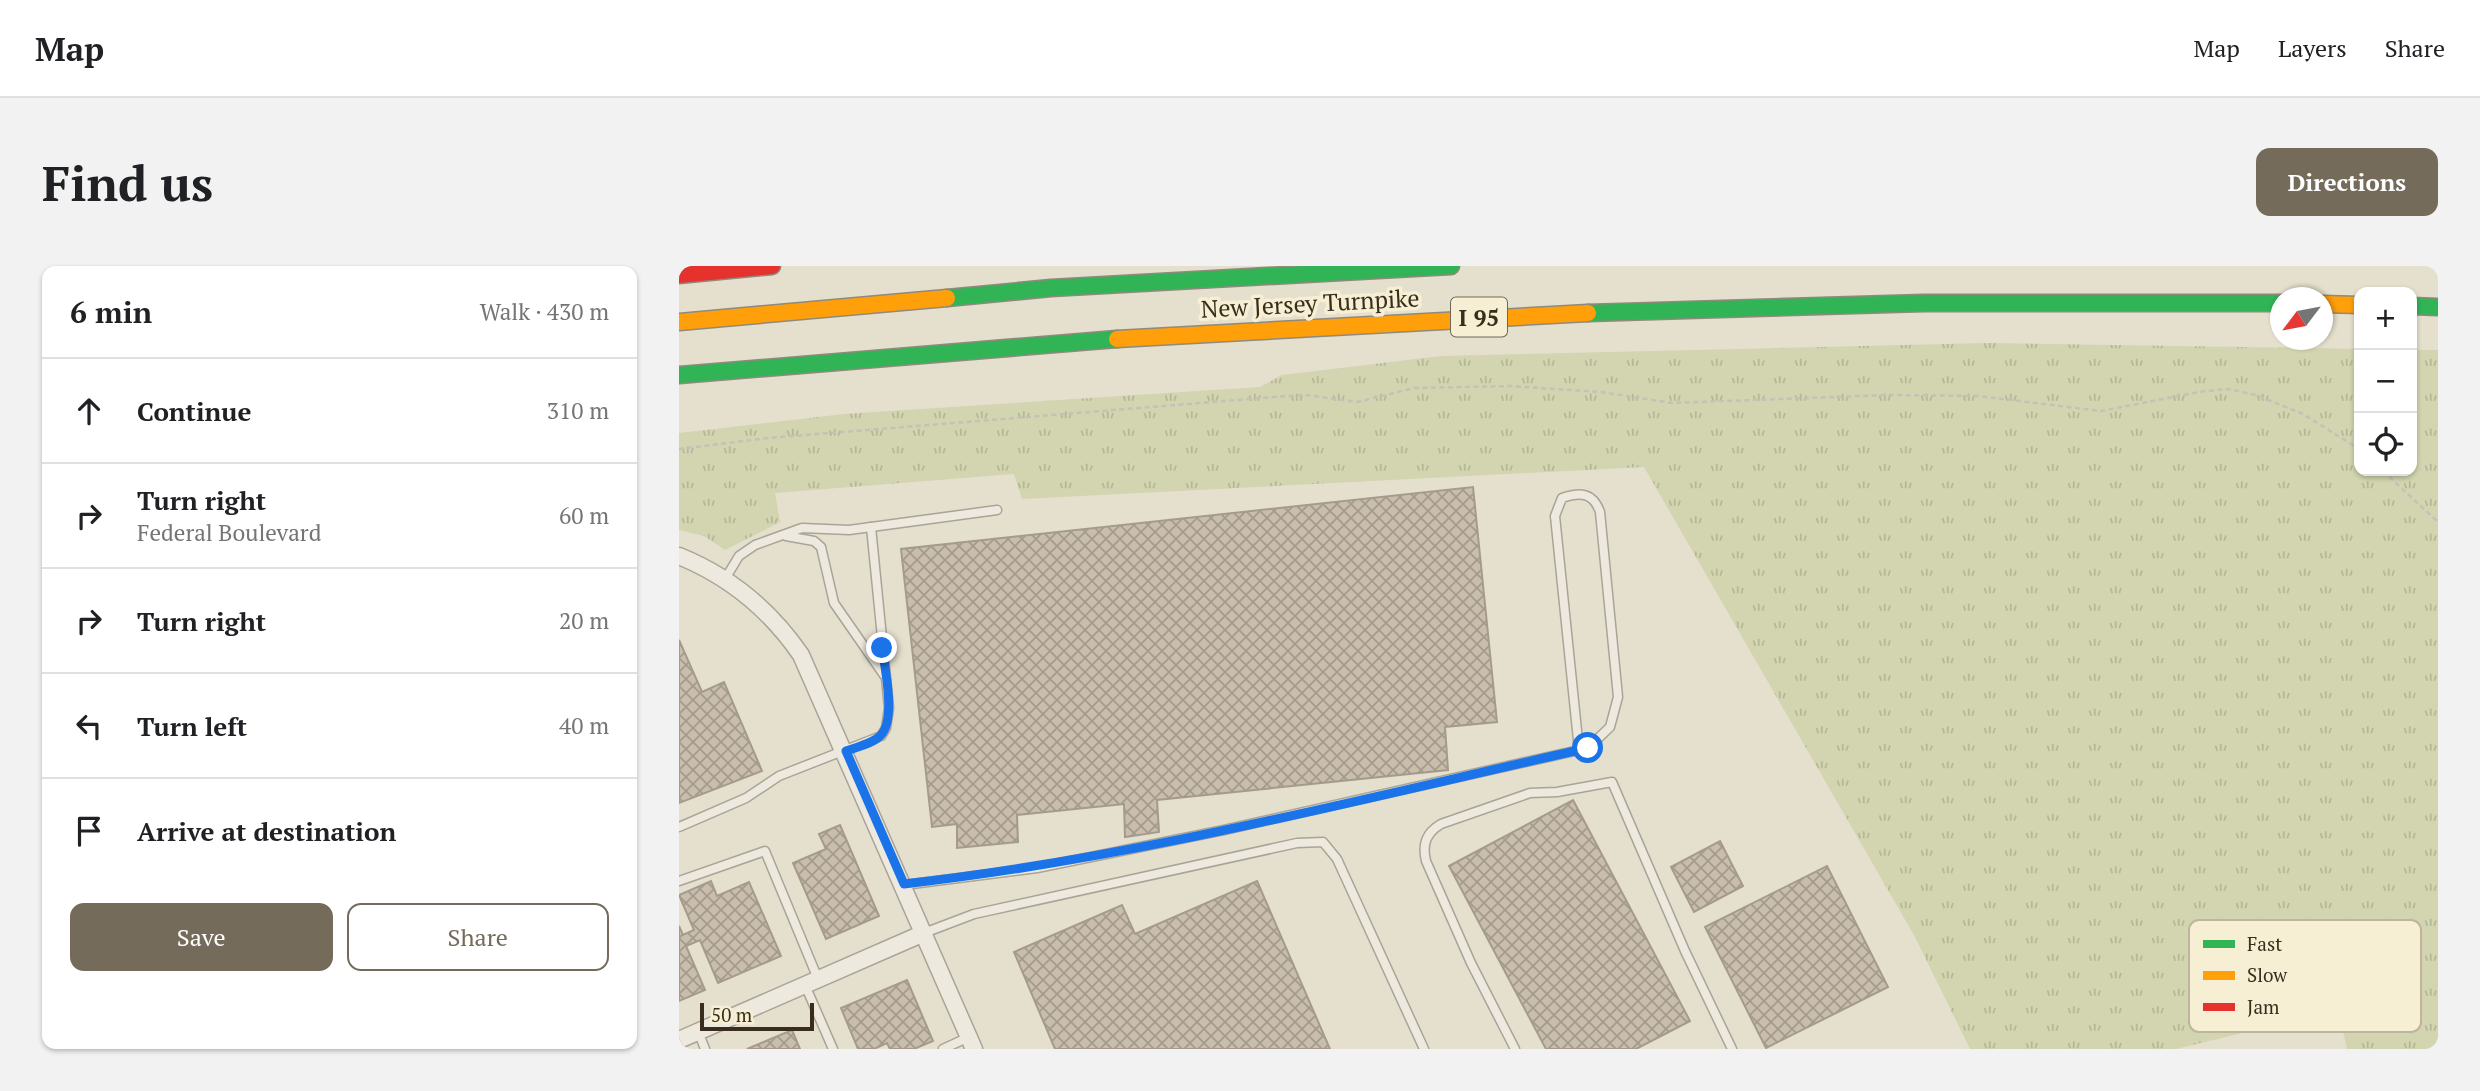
<!DOCTYPE html>
<html lang="en">
<head>
<meta charset="utf-8">
<style>
  :root { --surface:#fff; --page:#f2f2f2; --text:#202124; --muted:#757577; --line:#e0e0e0; --accent:#756b5b }
  body { margin:0; font-family:"PT Serif",serif; background:var(--page); color:var(--text) }
  .controls { position:absolute; right:21px; top:21px; display:grid; overflow:hidden; border-radius:14px; box-shadow:0 2px 5px #0004 }
  .controls button { width:63px; height:63px; display:grid; place-items:center; padding:0; border:0; border-bottom:2px solid var(--line); background:var(--surface); color:var(--text); font:35px sans-serif }
  .compass { position:absolute; left:1591px; top:21px; width:63px; height:63px; border-radius:50%; background:var(--surface); box-shadow:0 2px 5px #0004; rotate:238deg }
  .scale { position:absolute; left:21px; bottom:18px; width:114px; box-sizing:border-box; padding-left:7px; border:4px solid #392d1e; border-top:0; font-size:19px; line-height:24px; white-space:nowrap; color:#392d1e; -webkit-text-stroke:5px #f6efd3; paint-order:stroke }
  .stop { position:absolute; width:21px; height:21px; margin:-16px; border:5px solid #1a73e8; border-radius:50%; background:#fff }
  .stop.end { background:#1a73e8; border-color:#fff; box-shadow:0 2px 7px #0008 }
  .list { margin:0; padding:0; list-style:none }
  h2 { display:flex; justify-content:space-between; align-items:center; height:91px; margin:0; padding:0 28px; font-size:30px }
  h2 small { font-size:23px; font-weight:400; color:var(--muted) }
  .list li { display:grid; grid-template-columns:46px 1fr auto; gap:21px; align-items:center; box-sizing:border-box; height:105px; padding:0 28px; border-top:2px solid var(--line) }
  .list b { display:block; font-size:26px; white-space:nowrap }
  .list p { margin:0; font-size:23px; white-space:nowrap; color:var(--muted) }
  .list em { font-size:23px; font-style:normal; color:var(--muted) }
  .actions { display:flex; gap:14px; padding:21px 28px }
  .actions a { flex:1; padding:16px 0; border:2px solid var(--accent); border-radius:14px; text-align:center; font-size:24px; color:var(--accent) }
  .actions .main { background:var(--accent); color:#fff }
  .icon { flex:none; width:38px; height:38px; fill:none; stroke:currentColor; stroke-width:2; stroke-linecap:round; stroke-linejoin:round }
  .map { position:relative; flex:none; width:1759px; height:783px; overflow:hidden; border-radius:14px }
  header { display:flex; align-items:center; gap:42px; box-sizing:border-box; height:98px; padding:0 35px; background:var(--surface); border-bottom:2px solid var(--line) }
  header strong { font-size:33px }
  nav { display:flex; gap:38px; margin-inline-start:auto; font-size:24px }
  .intro { display:flex; align-items:center; justify-content:space-between; box-sizing:border-box; height:168px; padding:0 42px }
  h1 { margin:0; font-size:49px }
  .button { padding:18px 32px; border-radius:14px; background:var(--accent); color:#fff; font-size:24px; font-weight:700 }
  main { display:flex; gap:42px; padding:0 42px }
  aside { flex:1; background:var(--surface); border-radius:14px; box-shadow:0 2px 5px #0004 }
  .map>svg:first-child { display:block }
  .grass { fill:url(#grass-tufts) }
  .building { fill:url(#building-cross-hatch); stroke:#a59b8c; stroke-width:2 }
  .lines { fill:none; stroke-linecap:round; stroke-linejoin:round }
  .lane-casing { stroke:#aaa497; stroke-width:11 }
  .street-casing { stroke:#aaa497; stroke-width:19 }
  .fast-casing { stroke:#90897d; stroke-width:19 }
  .slow-casing { stroke:#90897d; stroke-width:19 }
  .jam-casing { stroke:#90897d; stroke-width:19 }
  .path { stroke:#c6c1b6; stroke-width:2.5; stroke-dasharray:5 3.5; stroke-linecap:butt }
  .lane { stroke:#ede9df; stroke-width:8 }
  .street { stroke:#ede9df; stroke-width:16 }
  .fast { stroke:#30b455; stroke-width:16 }
  .slow { stroke:#ff9f0a; stroke-width:16 }
  .jam { stroke:#e5322d; stroke-width:16 }
  .route { stroke:#1a73e8; stroke-width:9 }
  .labels { text-anchor:middle; dominant-baseline:central; stroke-width:7; stroke-linejoin:round; paint-order:stroke }
  .shield { fill:#f6efd3; stroke:#726754; stroke-width:2 }
  .shield-label { font-size:23px; font-weight:bold; fill:#392d1e }
  .street-label { font-size:24px; fill:#392d1e; stroke:#f6efd3 }
  .key { fill:#f6efd3; stroke:#bdb59d; stroke-width:2 }
  .key-label { font-size:19px; fill:#392d1e }
</style>
</head>
<body>
<header>
<strong>Map</strong>
<nav><a>Map</a><a>Layers</a><a>Share</a></nav>
</header>
<div class="intro"><h1>Find us</h1><a class="button">Directions</a></div>
<main>
<aside>
<h2>6 min<small>Walk · 430 m</small></h2>
<ul class="list">
<li><svg class="icon" aria-label="ahead" viewBox="0 0 24 24"><path d="M12 20V5M6 11l6-6 6 6"/></svg><div><b>Continue</b></div><em>310 m</em></li>
<li><svg class="icon" aria-label="right" viewBox="0 0 24 24"><path d="M7 20v-9h11M14 6l5 5-5 5"/></svg><div><b>Turn right</b><p>Federal Boulevard</p></div><em>60 m</em></li>
<li><svg class="icon" aria-label="right" viewBox="0 0 24 24"><path d="M7 20v-9h11M14 6l5 5-5 5"/></svg><div><b>Turn right</b></div><em>20 m</em></li>
<li><svg class="icon" aria-label="left" viewBox="0 0 24 24"><path d="M17 20v-9H6M10 6l-5 5 5 5"/></svg><div><b>Turn left</b></div><em>40 m</em></li>
<li><svg class="icon" aria-label="arrive" viewBox="0 0 24 24"><path d="M6 21V4h12l-3 4 3 4H6"/></svg><div><b>Arrive at destination</b></div></li>
</ul>
<div class="actions"><a class="main">Save</a><a>Share</a></div>
</aside>
<div class="map">
<svg width="1759" height="783" viewBox="0 0 1759 783">
  <defs>
    <pattern id="grass-tufts" width="24" height="20" patternUnits="userSpaceOnUse" patternTransform="scale(1.75)"><rect width="24" height="20" fill="#d2d5af"/><path d="M3 7l-1-3M5 7V3M7 7l1-3M15 17l-1-3M17 17v-4M19 17l1-3" fill="none" stroke="#b5b796"/></pattern>
    <pattern id="building-cross-hatch" width="8" height="8" patternUnits="userSpaceOnUse" patternTransform="scale(1.75)"><rect width="8" height="8" fill="#c9beae"/><path d="M0 0l8 8M0 8l8-8" fill="none" stroke="#a49b8d"/></pattern>
  </defs>
  <rect width="100%" height="100%" fill="#e5dfcd"/>
  <!-- grass -->
  <polygon class="grass" points="1309,77 1680,83 1680,205 1733,205 1733,84 1759,84 1759,783 1668,783 1659,744 1497,783 1291,783 1236,671 965,201 343,233 335,208 96,227 101,256 46,284 25,270 0,264 0,167 165,148 581,121 603,109 762,90"/>
  <!-- building -->
  <g class="building">
    <polygon points="794,221 818,456 766,461 769,504 478,534 480,566 446,571 445,538 338,549 339,576 278,582 278,558 253,561 222,283"/>
    <polygon points="0,374 23,426 45,416 83,505 0,537"/>
    <polygon points="894,534 1011,755 957,783 867,783 770,600"/>
    <polygon points="161,559 200,650 147,673 114,597 147,583 140,568"/>
    <polygon points="1041,575 1064,620 1015,646 992,601"/>
    <polygon points="1148,600 1209,721 1087,782 1026,661"/>
    <polygon points="32,615 38,630 70,616 102,690 39,717 21,674 7,680 26,724 0,735 0,660 4,669 15,664 0,629"/>
    <polygon points="578,615 651,783 376,783 335,686 443,639 456,668"/>
    <polygon points="228,714 254,775 235,783 211,783 208,777 195,783 179,783 162,742"/>
    <polygon points="113,764 121,783 68,783"/>
  </g>
  <g class="lines">
    <defs>
      <g id="lane">
        <polyline points="107,270 135,275 142,281 155,337 205,409"/>
        <polyline points="46,313 60,290 76,279 123,262 170,264 318,244"/>
        <polyline points="0,561 67,532 100,510 202,470 207,462 210,442 192,261"/>
        <polyline points="0,615 86,585 139,713"/>
        <path d="M225,619L358,602L545,564L909,482L931,461L939,431L921,246C914,226 901,226 883,232L876,250L900,484"/>
        <polyline points="245,667 295,648 618,577 644,576 658,593 745,783"/>
        <polyline points="126,719 154,783"/>
        <polyline points="19,765 26,783"/>
        <polyline points="264,783 290,771"/>
        <path d="M836,783L792,697L747,595C743,578 747,567 762,558L851,527L878,526L933,516L1006,685L1053,783"/>
      </g>
      <g id="street">
        <path d="M0,290C52,311 91,344 122,389L295,783"/>
        <polyline points="0,774 245,667"/>
      </g>
      <g id="fast">
        <polyline points="268,32 372,22 772,0"/>
        <polyline points="1733,40 1759,41"/>
        <polyline points="909,47 1245,37 1602,37"/>
        <polyline points="0,109 438,73"/>
      </g>
      <g id="slow">
        <polyline points="1644,38 1680,39"/>
        <polyline points="0,56 268,32"/>
        <polyline points="438,73 909,47"/>
      </g>
      <polyline id="jam" points="0,9 93,0"/>
    </defs>
    <!-- lane casing -->
    <use href="#lane" class="lane-casing"/>
    <!-- street casing -->
    <use href="#street" class="street-casing"/>
    <!-- fast casing -->
    <use href="#fast" class="fast-casing"/>
    <!-- slow casing -->
    <use href="#slow" class="slow-casing"/>
    <!-- jam casing -->
    <use href="#jam" class="jam-casing"/>
    <!-- path -->
    <g class="path">
      <polyline points="0,183 89,172 595,131 627,129 678,136 735,122 831,120 922,126 993,137 1211,129 1299,130 1422,145 1520,126 1549,123 1577,129 1624,148 1680,183"/>
      <polyline points="1704,205 1759,256"/>
    </g>
    <!-- lane -->
    <use href="#lane" class="lane"/>
    <!-- street -->
    <use href="#street" class="street"/>
    <!-- fast -->
    <use href="#fast" class="fast"/>
    <!-- slow -->
    <use href="#slow" class="slow"/>
    <!-- jam -->
    <use href="#jam" class="jam"/>
  </g>
  <g class="lines">
    <!-- route -->
    <path class="route" d="M203,382C206,402 217,453 202,469C195,477 178,481 167,485L225,618C456,592 682,533 909,482"/>
  </g>
  <g class="labels">
    <!-- shield labels -->
    <rect class="shield" x="772" y="31.5" width="56" height="39" rx="5"/>
    <g class="shield-label">
      <text x="800" y="51">I 95</text>
    </g>
    <!-- street labels -->
    <g class="street-label">
      <text transform="translate(631 37) rotate(-3)">New Jersey Turnpike</text>
    </g>
  </g>
  <!-- legend -->
  <rect x="1510" y="654" width="232" height="112" rx="10" class="key"/>
  <rect x="1524" y="674" width="32" height="8" fill="#30b455"/>
  <rect x="1524" y="705" width="32" height="9" fill="#ff9f0a"/>
  <rect x="1524" y="737" width="32" height="8" fill="#e5322d"/>
  <g class="key-label">
    <text x="1568" y="685">Fast</text>
    <text x="1568" y="716">Slow</text>
    <text x="1568" y="748">Jam</text>
  </g>
</svg>
<div class="controls">
<button>+</button>
<button>−</button>
<button><svg class="icon" aria-label="locate" viewBox="0 0 24 24"><circle cx="12" cy="12" r="6"/><path d="M12 2v4M12 18v4M2 12h4M18 12h4"/></svg></button>
</div>
<svg class="compass" viewBox="-18 -18 36 36"><path d="M0-13l5 13h-10z" fill="#e53935"/><path d="M0 13l5-13h-10z" fill="#757577"/></svg>
<div class="scale">50 m</div>
<div class="stop" style="left:909px;top:482px"></div>
<div class="stop end" style="left:203px;top:382px"></div>
</div>
</main>
</body>
</html>
